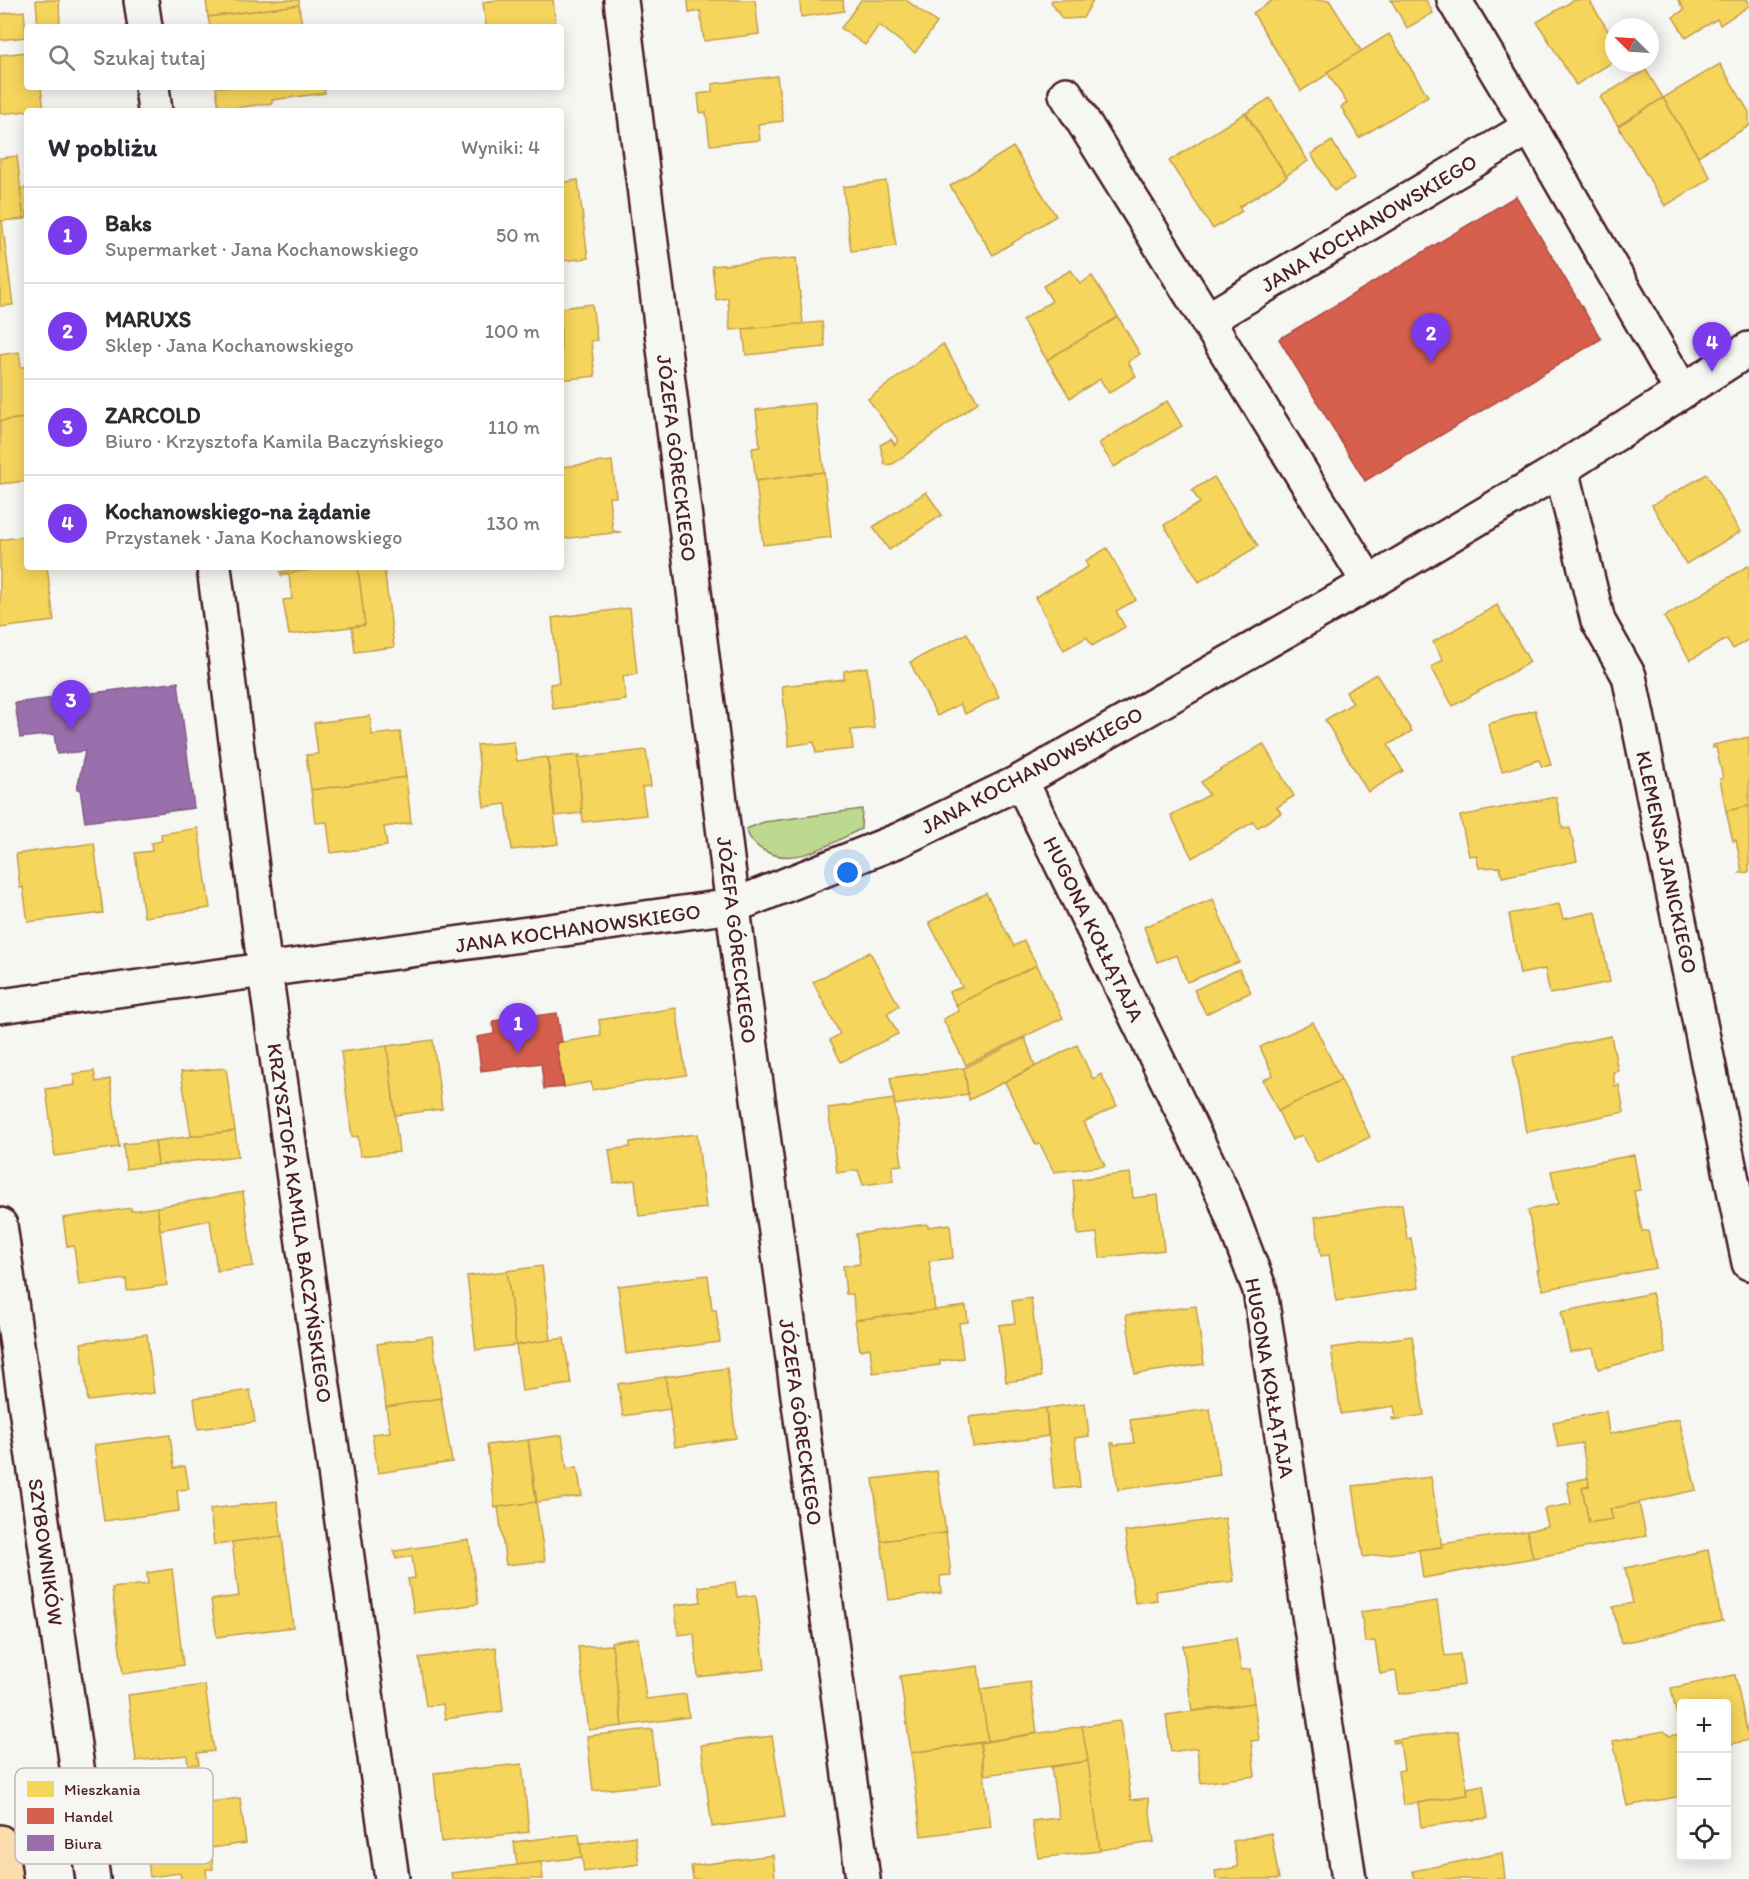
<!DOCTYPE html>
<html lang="pl">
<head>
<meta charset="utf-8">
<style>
  :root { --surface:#fff; --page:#f2f2f3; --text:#2b2b33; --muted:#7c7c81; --line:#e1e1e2; --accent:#7c3aed }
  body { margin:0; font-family:Itim,sans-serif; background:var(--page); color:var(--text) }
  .controls { position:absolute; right:18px; bottom:18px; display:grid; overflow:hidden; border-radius:6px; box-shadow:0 3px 15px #0003 }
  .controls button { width:54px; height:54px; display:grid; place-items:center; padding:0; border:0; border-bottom:2px solid var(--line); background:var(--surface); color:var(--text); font:30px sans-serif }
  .compass { position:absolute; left:1605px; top:18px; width:54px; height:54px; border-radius:50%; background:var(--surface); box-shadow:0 3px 15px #0003; rotate:294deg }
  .you { position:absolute; left:848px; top:873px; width:21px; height:21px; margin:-15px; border:4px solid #fff; border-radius:50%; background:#1a73e8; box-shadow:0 0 0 9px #1a73e833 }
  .badge { display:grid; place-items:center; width:39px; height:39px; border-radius:50%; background:var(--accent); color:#fff; font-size:20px; font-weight:700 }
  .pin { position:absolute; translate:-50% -50px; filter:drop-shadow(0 2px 3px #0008) }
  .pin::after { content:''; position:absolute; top:32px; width:21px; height:18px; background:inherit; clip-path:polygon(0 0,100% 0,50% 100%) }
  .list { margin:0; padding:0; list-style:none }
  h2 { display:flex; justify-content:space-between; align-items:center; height:78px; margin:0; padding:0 24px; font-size:26px }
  h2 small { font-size:20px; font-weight:400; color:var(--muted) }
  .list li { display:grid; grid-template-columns:39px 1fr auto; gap:18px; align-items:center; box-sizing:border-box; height:96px; padding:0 24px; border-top:2px solid var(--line) }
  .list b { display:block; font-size:22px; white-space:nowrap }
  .list p { margin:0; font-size:20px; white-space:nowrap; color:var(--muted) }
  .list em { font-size:20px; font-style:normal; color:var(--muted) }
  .icon { flex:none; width:33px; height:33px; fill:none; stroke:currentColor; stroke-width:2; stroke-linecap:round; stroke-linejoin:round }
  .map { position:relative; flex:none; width:1749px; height:1879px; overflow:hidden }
  .search { position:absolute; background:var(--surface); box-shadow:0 3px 15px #0003; left:24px; top:24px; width:540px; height:66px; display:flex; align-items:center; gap:15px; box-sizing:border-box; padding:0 21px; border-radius:6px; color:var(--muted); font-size:22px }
  .panel { position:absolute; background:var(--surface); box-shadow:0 3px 15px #0003; left:24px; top:108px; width:540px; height:462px; border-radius:6px }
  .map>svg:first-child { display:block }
  .green { fill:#bdd990; stroke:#847c5e; stroke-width:1.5 }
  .homes { fill:#f6d55c; stroke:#c29e4d; stroke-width:1.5 }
  .shops { fill:#d6604d; stroke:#ac4c43; stroke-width:1.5 }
  .offices { fill:#9970ab; stroke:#815885; stroke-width:1.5 }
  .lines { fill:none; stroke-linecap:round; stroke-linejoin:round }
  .minor-casing { stroke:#4a1f2b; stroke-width:38 }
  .primary-casing { stroke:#4a1f2b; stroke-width:38 }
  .minor { stroke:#f6f6f2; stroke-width:33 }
  .primary { stroke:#fbddab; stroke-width:33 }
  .labels { text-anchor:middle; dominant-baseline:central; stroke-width:6; stroke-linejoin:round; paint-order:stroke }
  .street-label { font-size:21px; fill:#4a1f2b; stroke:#f6f6f2 }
  .key { fill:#f6f6f2; stroke:#c2b6b6; stroke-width:1.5 }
  .key-label { font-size:16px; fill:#4a1f2b }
</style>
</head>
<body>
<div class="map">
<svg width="1749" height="1879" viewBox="0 0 1749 1879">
  <rect width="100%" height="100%" fill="#f6f6f2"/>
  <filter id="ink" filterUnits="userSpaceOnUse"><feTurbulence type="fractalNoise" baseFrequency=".0167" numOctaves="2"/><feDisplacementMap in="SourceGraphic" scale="12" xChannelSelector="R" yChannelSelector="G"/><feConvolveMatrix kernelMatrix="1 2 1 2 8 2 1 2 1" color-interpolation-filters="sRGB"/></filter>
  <g filter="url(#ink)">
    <!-- green -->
    <path class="green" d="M862,809L861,829C832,842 795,869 763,850C755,846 749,838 746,829L764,822Z"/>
    <!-- homes -->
    <g class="homes">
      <polygon points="36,0 59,0 60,27 38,27"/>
      <polygon points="206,0 299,0 299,5 208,17"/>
      <polygon points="497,0 553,0 556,27 486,27 483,2"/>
      <polygon points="688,0 755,0 759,34 704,41 700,11 689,13"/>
      <polygon points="800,0 843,0 844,11 801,17"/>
      <polygon points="861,0 906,0 937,23 915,53 879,25 865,45 841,28"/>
      <polygon points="1052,0 1093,0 1083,18 1062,19 1051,2"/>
      <polygon points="1273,0 1329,0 1362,52 1327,72 1328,74 1301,91 1253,13"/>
      <polygon points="1391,0 1426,0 1433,13 1407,28"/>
      <polygon points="1574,0 1589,0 1614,40 1614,61 1576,85 1537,22"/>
      <polygon points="1678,0 1748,0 1749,6 1720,25 1717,19 1686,38 1673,17 1684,10"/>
      <polygon points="299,5 302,27 210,27 208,17"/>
      <polygon points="24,11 26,37 0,40 0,14"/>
      <polygon points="1389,34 1428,96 1359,138 1341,107 1347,103 1327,72"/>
      <polygon points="27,52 27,87 41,88 44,109 0,114 0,55"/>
      <polygon points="1720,64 1749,112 1749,126 1698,156 1663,98"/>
      <polygon points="1646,70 1663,98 1618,126 1600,97"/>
      <polygon points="777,76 783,121 758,124 760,140 710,145 706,112 700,113 698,94 712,92 712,84"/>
      <polygon points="216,87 324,87 325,93 272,100 272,103 219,110"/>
      <polygon points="1270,98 1308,161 1286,176 1246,113"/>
      <polygon points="1663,98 1711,178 1665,206 1618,126"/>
      <polygon points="1245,113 1287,177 1239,207 1242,211 1213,229 1169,161"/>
      <polygon points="1332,141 1355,178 1334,191 1311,154"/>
      <polygon points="1013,147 1056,216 993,255 950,186"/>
      <polygon points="17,156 24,219 0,221 0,158"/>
      <polygon points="578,180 588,258 561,261 561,183"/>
      <polygon points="886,181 896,246 851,251 843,187"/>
      <polygon points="27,188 27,218 24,219 20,189"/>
      <polygon points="0,221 2,221 13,305 0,306"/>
      <polygon points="796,258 803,324 730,330 728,298 716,300 712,266"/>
      <polygon points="1071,270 1080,284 1092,276 1118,317 1047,360 1022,320 1052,301 1043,286"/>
      <polygon points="592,304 597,340 591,341 595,376 561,380 561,308"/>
      <polygon points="1118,317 1140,354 1128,362 1136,376 1109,393 1100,379 1070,398 1047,360"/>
      <polygon points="822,322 825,347 746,355 743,329"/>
      <polygon points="943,344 978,402 893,464 885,465 880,445 891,439 895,445 898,440 868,399"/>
      <polygon points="19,352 21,367 27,367 27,390 24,391 27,418 0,421 0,355"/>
      <polygon points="1167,401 1182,426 1114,467 1099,443"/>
      <polygon points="815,403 824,472 756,481 752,448 760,447 756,410"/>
      <polygon points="27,418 27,481 0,484 0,421"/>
      <polygon points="612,461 616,497 609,497 613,531 621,532 561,539 561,467"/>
      <polygon points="824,472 831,537 763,545 756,481"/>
      <polygon points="1707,474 1740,532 1686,564 1652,505"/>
      <polygon points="1214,477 1258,546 1199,582 1164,525 1200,503 1192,490"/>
      <polygon points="926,492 942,515 889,550 873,527"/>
      <polygon points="27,536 27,567 47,567 54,621 0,628 0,540"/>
      <polygon points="1107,548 1136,600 1116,611 1125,627 1092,646 1087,637 1064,650 1035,597 1088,567 1085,561"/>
      <polygon points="1749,565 1749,639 1733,649 1727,639 1690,660 1664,617"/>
      <polygon points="289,567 335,567 281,574 280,572 290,570"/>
      <polygon points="335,567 358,567 365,625 289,635 283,600 292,599 289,575 281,576 281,574"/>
      <polygon points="358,567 384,567 394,647 355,652 352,627 365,625"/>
      <polygon points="1497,605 1530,662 1453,706 1431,667 1443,660 1433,642"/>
      <polygon points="630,608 637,674 623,676 626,700 553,709 550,684 559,683 552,618"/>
      <polygon points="967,633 999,697 965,714 960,704 937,716 910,662"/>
      <polygon points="867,667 874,728 851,730 853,749 816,753 814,742 789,746 782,686 844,679 844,671"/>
      <polygon points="1376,674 1412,731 1388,745 1403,771 1368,792 1325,720 1353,703 1346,692"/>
      <polygon points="1535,710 1551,765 1542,767 1539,760 1502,771 1488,724"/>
      <polygon points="370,716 372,735 400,732 406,777 311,790 306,755 318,754 314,723"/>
      <polygon points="1749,737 1749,806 1726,811 1720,779 1723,778 1716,747 1713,748 1713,745"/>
      <polygon points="514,742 517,761 547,757 558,844 512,850 506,804 484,807 477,745"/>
      <polygon points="1263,744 1294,796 1277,807 1281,813 1257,828 1253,822 1192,858 1171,815 1209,795 1201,782"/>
      <polygon points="646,750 651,786 642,787 646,815 583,822 578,758"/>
      <polygon points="580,755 578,758 582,813 555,816 548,758"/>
      <polygon points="406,777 411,823 384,827 387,846 331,853 327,822 315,823 311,790"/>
      <polygon points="1556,797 1563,829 1570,828 1577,861 1502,877 1500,867 1479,868 1476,855 1469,856 1460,816"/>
      <polygon points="1749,806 1749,872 1740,873 1742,871 1736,840 1733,841 1726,811"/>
      <polygon points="198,828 210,908 144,917 135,853 152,851 151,843 162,841 161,834"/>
      <polygon points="94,843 103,913 28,922 23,887 20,888 16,854"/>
      <polygon points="986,893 1014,946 1024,941 1037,965 956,1005 949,992 962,987 929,922"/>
      <polygon points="1213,899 1239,962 1187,982 1177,955 1157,962 1144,927"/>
      <polygon points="1559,904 1563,919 1596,912 1610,982 1550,994 1545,969 1520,974 1509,914"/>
      <polygon points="870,952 899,1006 887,1013 898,1034 841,1062 830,1040 840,1034 813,982"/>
      <polygon points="1037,965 1063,1018 966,1065 943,1019 959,1011 956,1005"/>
      <polygon points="1239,969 1251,992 1206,1014 1194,990"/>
      <polygon points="676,1008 686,1075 592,1090 591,1082 564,1087 556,1043 601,1036 599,1020"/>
      <polygon points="1313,1022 1341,1080 1278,1111 1263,1080 1273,1075 1260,1047"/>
      <polygon points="1611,1036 1618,1071 1613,1072 1615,1086 1619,1085 1624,1112 1526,1132 1513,1056"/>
      <polygon points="1025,1038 1035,1066 969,1100 964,1068"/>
      <polygon points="433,1040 442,1109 395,1115 387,1046"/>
      <polygon points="1077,1045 1093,1079 1101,1074 1117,1106 1084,1122 1105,1166 1054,1172 1040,1144 1036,1145 1005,1082"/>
      <polygon points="387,1046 399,1152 360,1156 358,1136 352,1137 341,1052"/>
      <polygon points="226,1068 235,1131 191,1136 181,1072"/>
      <polygon points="964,1068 968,1094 895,1105 890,1078"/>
      <polygon points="94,1071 96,1082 110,1079 119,1147 55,1156 46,1089 75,1085 73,1074"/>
      <polygon points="1341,1080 1370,1137 1317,1163 1302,1135 1292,1140 1278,1111"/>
      <polygon points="894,1099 902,1165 892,1166 893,1181 863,1185 858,1170 837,1173 828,1108"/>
      <polygon points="235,1131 238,1156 158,1165 155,1141"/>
      <polygon points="697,1134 706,1208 639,1216 635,1180 614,1183 609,1150 630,1147 630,1142"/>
      <polygon points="155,1141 158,1165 126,1169 123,1144"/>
      <polygon points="1634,1155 1640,1190 1634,1191 1642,1231 1648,1231 1656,1268 1543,1290 1537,1270 1539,1270 1528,1210 1558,1204 1551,1171"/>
      <polygon points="1130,1173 1133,1198 1158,1195 1164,1250 1100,1258 1097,1233 1078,1235 1073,1180"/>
      <polygon points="243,1192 253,1266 217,1271 210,1220 160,1230 157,1207"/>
      <polygon points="1402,1204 1407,1239 1411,1238 1419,1288 1336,1301 1329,1255 1321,1256 1315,1217"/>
      <polygon points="157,1207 167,1285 127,1291 126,1279 79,1285 74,1246 67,1246 63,1218 131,1208 131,1211"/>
      <polygon points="927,1224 928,1227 950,1224 953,1258 929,1261 935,1311 855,1320 853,1294 846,1294 843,1266 860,1264 856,1234"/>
      <polygon points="542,1266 551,1340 516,1345 507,1271"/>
      <polygon points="507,1271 516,1345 476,1350 467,1276"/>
      <polygon points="708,1275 712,1310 716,1310 720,1342 626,1354 618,1286"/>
      <polygon points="1652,1293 1666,1353 1598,1369 1593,1348 1570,1352 1561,1312"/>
      <polygon points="1031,1298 1041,1377 1006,1382 999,1325 1015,1323 1012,1301"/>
      <polygon points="966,1306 968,1322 959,1323 963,1358 940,1361 940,1365 873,1373 870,1348 860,1350 855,1320"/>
      <polygon points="1196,1306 1204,1364 1135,1374 1126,1315"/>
      <polygon points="147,1334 154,1393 88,1401 81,1343"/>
      <polygon points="432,1336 441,1398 386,1407 377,1344"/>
      <polygon points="1412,1336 1424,1415 1393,1420 1392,1418 1396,1418 1394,1406 1341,1414 1331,1348"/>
      <polygon points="564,1338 571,1384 522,1391 516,1345"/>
      <polygon points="727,1368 736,1438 675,1447 665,1377"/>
      <polygon points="665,1377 670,1409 623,1416 618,1384"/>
      <polygon points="250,1390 255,1422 198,1429 194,1398"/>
      <polygon points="441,1398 452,1462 378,1473 372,1434 390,1432 386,1407"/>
      <polygon points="1085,1403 1089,1436 1075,1438 1080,1487 1054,1489 1046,1408"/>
      <polygon points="1046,1408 1048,1436 973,1447 969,1417"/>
      <polygon points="1210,1409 1220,1475 1118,1490 1111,1443 1114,1443 1114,1445 1134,1443 1130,1420"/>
      <polygon points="1606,1411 1609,1434 1679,1419 1696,1490 1610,1509 1613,1519 1589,1523 1582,1488 1589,1486 1582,1443 1558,1447 1553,1422"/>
      <polygon points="170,1435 174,1468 185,1466 189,1489 177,1490 179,1511 104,1521 94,1445"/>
      <polygon points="562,1435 567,1469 577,1467 582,1496 537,1502 528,1440"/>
      <polygon points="528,1440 536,1502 495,1508 487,1445"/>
      <polygon points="937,1471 946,1533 881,1541 873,1479"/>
      <polygon points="1431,1477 1442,1547 1363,1557 1353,1486"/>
      <polygon points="1588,1478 1589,1486 1582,1488 1589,1523 1613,1519 1610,1509 1639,1503 1646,1536 1533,1558 1527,1531 1548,1526 1544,1509 1571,1504 1567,1482"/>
      <polygon points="277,1501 282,1536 214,1545 210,1509"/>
      <polygon points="536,1502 545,1561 506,1565 498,1507"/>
      <polygon points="1225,1518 1234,1581 1155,1591 1157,1600 1135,1603 1125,1532"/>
      <polygon points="1527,1531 1533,1558 1423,1578 1419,1550 1442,1547 1441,1544"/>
      <polygon points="946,1533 951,1575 940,1576 941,1593 889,1600 881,1541"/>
      <polygon points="282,1536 293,1627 217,1637 211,1600 239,1596 232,1542"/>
      <polygon points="469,1540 478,1604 414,1613 408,1579 415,1578 412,1556 396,1559 394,1551"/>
      <polygon points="1708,1550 1721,1619 1723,1621 1621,1643 1613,1607 1633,1603 1625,1568"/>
      <polygon points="172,1569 183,1665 123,1674 112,1588 148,1584 147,1573"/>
      <polygon points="735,1582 737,1597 756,1595 765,1669 698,1677 694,1633 678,1635 675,1605 701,1602 699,1587"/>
      <polygon points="1437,1601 1445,1656 1460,1654 1464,1685 1399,1694 1396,1671 1380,1674 1375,1641 1365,1642 1361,1612"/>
      <polygon points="638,1638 646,1699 686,1694 689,1717 622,1726 611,1642"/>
      <polygon points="1236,1638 1241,1670 1250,1669 1254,1703 1192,1711 1183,1646"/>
      <polygon points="612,1645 622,1726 589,1730 578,1647"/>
      <polygon points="496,1647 503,1711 445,1719 443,1704 426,1706 419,1658"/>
      <polygon points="978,1666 988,1741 911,1753 900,1676"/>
      <polygon points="1735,1675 1749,1740 1726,1745 1726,1704 1682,1704 1682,1741 1671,1688"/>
      <polygon points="1030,1682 1037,1733 988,1741 981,1689"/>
      <polygon points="205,1685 214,1751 197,1753 199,1764 188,1765 187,1755 136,1761 128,1695"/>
      <polygon points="1254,1703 1259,1740 1251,1741 1255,1776 1201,1783 1197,1748 1171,1752 1166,1715"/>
      <polygon points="1120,1721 1131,1800 1148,1798 1154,1842 1100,1850 1082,1726"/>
      <polygon points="1082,1726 1088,1761 985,1775 980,1743"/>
      <polygon points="652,1729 658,1784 593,1791 587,1736"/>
      <polygon points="1458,1731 1468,1795 1403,1805 1398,1771 1404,1770 1400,1742 1393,1743 1393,1740"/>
      <polygon points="1664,1731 1670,1736 1680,1734 1682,1796 1627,1806 1613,1741"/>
      <polygon points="772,1736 785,1817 712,1827 701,1745"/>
      <polygon points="980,1743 991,1827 921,1836 911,1753"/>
      <polygon points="1088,1761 1100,1851 1038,1858 1032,1821 1059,1818 1051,1767"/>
      <polygon points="522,1764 529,1832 441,1842 434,1773"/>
      <polygon points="1483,1785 1488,1818 1421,1827 1418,1803 1468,1795 1467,1788"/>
      <polygon points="240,1798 246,1843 211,1848 213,1869 206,1869 207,1879 181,1879 180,1873 150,1877 142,1811"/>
      <polygon points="1271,1833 1279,1879 1216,1879 1215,1871 1238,1867 1233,1841"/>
      <polygon points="579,1834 582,1857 517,1865 514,1842"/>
      <polygon points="635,1836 639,1864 584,1872 580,1844"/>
      <polygon points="1502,1853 1505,1879 1414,1879 1413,1871"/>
      <polygon points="773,1855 775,1879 693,1879 691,1866"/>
      <polygon points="541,1862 543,1879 452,1879 451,1873"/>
    </g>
    <!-- shops -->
    <g class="shops">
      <polygon points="1516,196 1601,339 1365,481 1279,339"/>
      <polygon points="557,1013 562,1042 556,1043 564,1087 544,1089 541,1063 481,1071 477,1037 494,1034 493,1021"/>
    </g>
    <!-- offices -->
    <polygon class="offices" points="178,682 194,808 85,822 80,789 77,789 85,751 57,754 54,734 20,738 15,703"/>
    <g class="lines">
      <defs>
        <g id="minor">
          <polyline points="141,0 145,27"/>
          <polyline points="621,0 741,972 863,1879"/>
          <polyline points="1454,0 1530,127"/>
          <polyline points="152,87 155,111"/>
          <polyline points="1066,94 1207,320"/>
          <polyline points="1561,469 1598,621 1629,676 1749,1263"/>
          <polyline points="214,567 265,971 392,1879"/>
          <polyline points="1369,583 1207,320 1530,127 1682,391"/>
          <polyline points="1021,781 1225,1198 1260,1290 1349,1879"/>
          <polyline points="0,1006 733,906 899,840 1021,781 1369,583 1561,469 1749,349"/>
          <polyline points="0,1225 93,1879"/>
        </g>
        <polyline id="primary" points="0,1842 5,1879"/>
      </defs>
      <!-- minor casing -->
      <use href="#minor" class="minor-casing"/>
      <!-- primary casing -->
      <use href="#primary" class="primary-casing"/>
      <!-- minor -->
      <use href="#minor" class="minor"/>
      <!-- primary -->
      <use href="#primary" class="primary"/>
    </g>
  </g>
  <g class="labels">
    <!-- street labels -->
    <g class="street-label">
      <text transform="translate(1369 223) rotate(-31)">JANA KOCHANOWSKIEGO</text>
      <text transform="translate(677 458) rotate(83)">JÓZEFA GÓRECKIEGO</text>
      <text transform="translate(1032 770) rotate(-28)">JANA KOCHANOWSKIEGO</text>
      <text transform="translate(1667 862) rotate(78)">KLEMENSA JANICKIEGO</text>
      <text transform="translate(578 928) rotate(-8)">JANA KOCHANOWSKIEGO</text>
      <text transform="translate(1094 929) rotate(64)">HUGONA KOŁŁĄTAJA</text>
      <text transform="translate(737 940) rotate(83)">JÓZEFA GÓRECKIEGO</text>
      <text transform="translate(300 1223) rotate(82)">KRZYSZTOFA KAMILA BACZYŃSKIEGO</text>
      <text transform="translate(1270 1378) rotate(80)">HUGONA KOŁŁĄTAJA</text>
      <text transform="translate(801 1422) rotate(82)">JÓZEFA GÓRECKIEGO</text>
      <text transform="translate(46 1552) rotate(82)">SZYBOWNIKÓW</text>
    </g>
  </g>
  <!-- legend -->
  <rect x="15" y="1768" width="198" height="96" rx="9" class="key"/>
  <rect x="27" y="1781" width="27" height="16" fill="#f6d55c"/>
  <rect x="27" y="1808" width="27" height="16" fill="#d6604d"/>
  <rect x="27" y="1835" width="27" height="16" fill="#9970ab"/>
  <g class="key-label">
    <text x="64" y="1795">Mieszkania</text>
    <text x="64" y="1822">Handel</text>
    <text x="64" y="1849">Biura</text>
  </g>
</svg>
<div class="controls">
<button>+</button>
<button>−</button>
<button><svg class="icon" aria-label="locate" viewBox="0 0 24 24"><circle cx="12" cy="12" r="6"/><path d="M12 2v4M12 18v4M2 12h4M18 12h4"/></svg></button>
</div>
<svg class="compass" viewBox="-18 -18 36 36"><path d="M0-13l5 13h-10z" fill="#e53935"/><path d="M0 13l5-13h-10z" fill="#7c7c81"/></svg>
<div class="you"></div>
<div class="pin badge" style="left:518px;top:1053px">1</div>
<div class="pin badge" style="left:1431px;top:363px">2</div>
<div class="pin badge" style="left:71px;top:730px">3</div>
<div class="pin badge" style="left:1712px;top:372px">4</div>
<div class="search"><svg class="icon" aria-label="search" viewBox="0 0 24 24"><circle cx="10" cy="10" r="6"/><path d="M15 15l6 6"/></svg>Szukaj tutaj</div>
<section class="panel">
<h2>W pobliżu<small>Wyniki: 4</small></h2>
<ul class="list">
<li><span class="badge">1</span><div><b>Baks</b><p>Supermarket · Jana Kochanowskiego</p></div><em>50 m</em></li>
<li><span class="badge">2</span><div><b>MARUXS</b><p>Sklep · Jana Kochanowskiego</p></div><em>100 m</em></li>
<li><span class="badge">3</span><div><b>ZARCOLD</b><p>Biuro · Krzysztofa Kamila Baczyńskiego</p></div><em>110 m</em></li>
<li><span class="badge">4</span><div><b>Kochanowskiego-na żądanie</b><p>Przystanek · Jana Kochanowskiego</p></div><em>130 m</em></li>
</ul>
</section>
</div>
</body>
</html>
